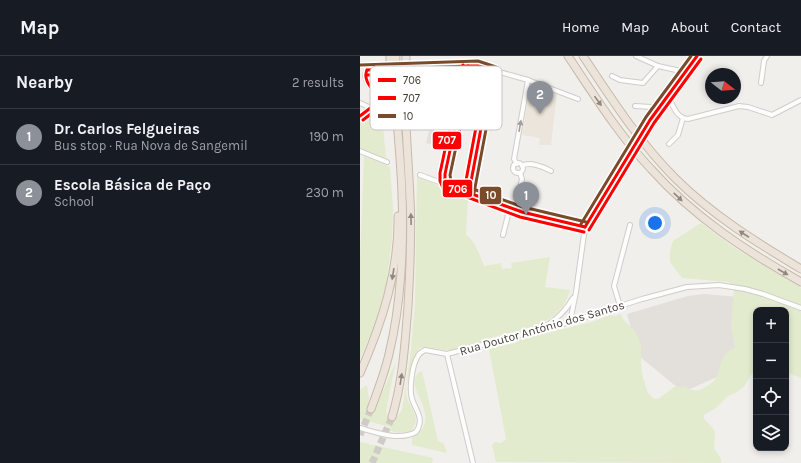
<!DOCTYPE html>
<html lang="en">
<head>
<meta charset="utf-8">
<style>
  :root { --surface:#171b24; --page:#242831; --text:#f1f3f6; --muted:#9ea1a6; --line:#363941; --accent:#8c9099 }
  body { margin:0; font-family:Karla,sans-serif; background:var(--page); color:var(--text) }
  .controls { position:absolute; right:12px; bottom:12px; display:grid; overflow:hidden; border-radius:8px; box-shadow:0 2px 6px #0003 }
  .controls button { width:36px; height:36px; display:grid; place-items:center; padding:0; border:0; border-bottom:1px solid var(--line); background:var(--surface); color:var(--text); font:20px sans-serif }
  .compass { position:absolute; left:345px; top:12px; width:36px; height:36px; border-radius:50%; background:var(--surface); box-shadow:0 2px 6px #0003; rotate:107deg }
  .you { position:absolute; left:295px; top:167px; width:14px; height:14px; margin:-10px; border:3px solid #fff; border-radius:50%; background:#1a73e8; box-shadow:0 0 0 6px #1a73e833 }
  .badge { display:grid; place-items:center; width:26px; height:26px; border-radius:50%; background:var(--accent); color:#fff; font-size:13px; font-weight:700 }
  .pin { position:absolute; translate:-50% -33px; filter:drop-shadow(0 1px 2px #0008) }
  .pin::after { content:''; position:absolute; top:21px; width:14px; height:12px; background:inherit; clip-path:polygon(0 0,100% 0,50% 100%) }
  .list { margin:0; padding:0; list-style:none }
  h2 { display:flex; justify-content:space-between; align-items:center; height:52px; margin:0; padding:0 16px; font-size:17px }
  h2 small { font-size:13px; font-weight:400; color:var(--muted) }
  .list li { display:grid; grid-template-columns:26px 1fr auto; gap:12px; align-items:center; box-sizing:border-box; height:56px; padding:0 16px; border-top:1px solid var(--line) }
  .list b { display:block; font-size:15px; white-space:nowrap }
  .list p { margin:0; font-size:13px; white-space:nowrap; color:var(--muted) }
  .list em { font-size:13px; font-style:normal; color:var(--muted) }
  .icon { flex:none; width:22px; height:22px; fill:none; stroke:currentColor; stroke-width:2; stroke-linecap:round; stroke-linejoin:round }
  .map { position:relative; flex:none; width:441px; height:407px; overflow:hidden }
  header { display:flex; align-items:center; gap:24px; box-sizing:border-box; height:56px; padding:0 20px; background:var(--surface); border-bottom:1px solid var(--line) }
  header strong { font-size:19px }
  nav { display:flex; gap:22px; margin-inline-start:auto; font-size:14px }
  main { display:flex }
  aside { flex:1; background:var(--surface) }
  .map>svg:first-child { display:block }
  .industrial { fill:#e3dfdb }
  .education { fill:#ece5db }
  .green { fill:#e2ebcd }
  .parking { fill:#e3e0dd }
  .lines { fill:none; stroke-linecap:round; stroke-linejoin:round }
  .highway-tunnel { stroke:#cfccc8; stroke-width:7; stroke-dasharray:7 3.5; stroke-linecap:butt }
  .street-casing { stroke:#cfccc9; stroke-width:6 }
  .highway-casing { stroke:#c8b9a8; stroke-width:9 }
  .street { stroke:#fdfdfc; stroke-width:4 }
  .highway { stroke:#ece4da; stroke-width:7 }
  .street-bridge-casing { stroke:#cfccc9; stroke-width:6; stroke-linecap:butt }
  .street-bridge { stroke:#fdfdfc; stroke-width:4 }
  .bus-1-casing { stroke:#fff; stroke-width:6 }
  .bus-2-casing { stroke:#fff; stroke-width:6 }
  .bus-3-casing { stroke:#fff; stroke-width:6 }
  .bus-1 { stroke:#f00; stroke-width:3 }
  .bus-2 { stroke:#f00; stroke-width:3 }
  .bus-3 { stroke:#7a4b2a; stroke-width:3 }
  .oneway { fill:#918980 }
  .oneway2 { fill:#a29e9a }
  .labels { text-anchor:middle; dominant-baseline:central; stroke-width:4; stroke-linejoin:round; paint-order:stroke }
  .street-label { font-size:12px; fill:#473f37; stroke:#fff }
  .key { fill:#fff; stroke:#c8c5c3; stroke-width:1 }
  .key-label { font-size:11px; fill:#473f37 }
  .line-badge { stroke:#fff; stroke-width:1.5 }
  .badge-label { font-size:11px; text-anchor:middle; font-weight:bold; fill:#fff }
</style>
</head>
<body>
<header>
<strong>Map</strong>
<nav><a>Home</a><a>Map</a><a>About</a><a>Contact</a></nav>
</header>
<main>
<aside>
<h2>Nearby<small>2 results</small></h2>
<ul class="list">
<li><span class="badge">1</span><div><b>Dr. Carlos Felgueiras</b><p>Bus stop · Rua Nova de Sangemil</p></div><em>190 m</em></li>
<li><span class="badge">2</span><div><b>Escola Básica de Paço</b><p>School</p></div><em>230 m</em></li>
</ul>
</aside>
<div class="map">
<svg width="441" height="407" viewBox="0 0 441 407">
  <rect width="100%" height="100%" fill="#f1efec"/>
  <!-- industrial -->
  <polygon class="industrial" points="344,238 379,241 396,254 396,304 323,336 279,300 267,258 328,240"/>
  <!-- education -->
  <polygon class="education" points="176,30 197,38 191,89 179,89 180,82 162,79 170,34 172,31"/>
  <!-- green -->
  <g class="green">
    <polygon points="21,48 26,102 0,92 0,63 15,52"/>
    <polygon points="4,100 5,100 30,111 33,152 32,184 26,228 15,270 9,282 0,303 0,204"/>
    <path d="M57,121L108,142L106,179C115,184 120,200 124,210L141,207L142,213L152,212L151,207L190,201L185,231L210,234C200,273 156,273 125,284C114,287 104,293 93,294C81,295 71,289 59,292C54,307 46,322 46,337C47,351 64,360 51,375C43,377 38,377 31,375L30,371L0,363V334L7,329L9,342L8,352L13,354L15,353L36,305L26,355L28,361L32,363L38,359L42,354L51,294L55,246Z"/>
    <path d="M341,167L373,191L441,232V322L426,316V254H396V314L390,320L384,331L375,337L368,340L356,352L344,359V363L352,371L355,376L354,392L361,403V407L136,406L132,389L135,386L141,387L146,383L129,293L155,287L159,284L232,266L250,259L256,260L261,258L262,262L275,275L281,288V310L283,322L288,337L294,343H298L314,331L325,330C334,337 340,335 350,328C352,326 355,325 356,322C361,310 361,296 375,292L371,270L374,233L369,226L322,222L310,206V195L313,185Z"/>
    <path d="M62,315L78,385L84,388L87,397L52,389V382C89,361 36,327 62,315Z"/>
    <polygon points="0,386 73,402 72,407 0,407"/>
  </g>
  <!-- parking -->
  <polygon class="parking" points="74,54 80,55 79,63 80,64 79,70 81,71 79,80 80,91 66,87"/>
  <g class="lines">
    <!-- highway-tunnel -->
    <g class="highway-tunnel">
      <polyline points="0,379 11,353"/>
      <polyline points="12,407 32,361"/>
    </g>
    <defs>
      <g id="street">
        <polyline points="276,0 298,10 325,16"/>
        <polyline points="65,11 118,10 168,24 218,43"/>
        <polyline points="252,20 260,24 283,27 298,10"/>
        <polyline points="401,27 404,5 407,0"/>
        <path d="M308,40C313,49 316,62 328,63L379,50L388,51L412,59L441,44"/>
        <polyline points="0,47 11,52"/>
        <polyline points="275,50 291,51 300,50"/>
        <path d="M0,60L17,47L19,43C15,34 0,24 7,14"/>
        <polyline points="290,64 337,0"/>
        <polyline points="309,88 318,79 323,62"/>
        <polyline points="0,95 27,106"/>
        <circle cx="158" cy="112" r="5"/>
        <polyline points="157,108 154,103 168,24"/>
        <path d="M162,110C169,105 184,111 191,115"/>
        <polyline points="60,119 79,126 86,126 87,129 90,130 162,156 225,171"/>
        <polyline points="86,126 85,118 108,10"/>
        <polyline points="109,136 132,14"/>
        <polyline points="155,154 162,123 160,117"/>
        <polyline points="143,179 150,151"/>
        <polyline points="260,250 254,230 270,169"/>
        <polyline points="210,266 216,236 225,171 263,109"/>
        <path d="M185,271C196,263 206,255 213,242"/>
        <polyline points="87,298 113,407"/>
        <path d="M0,372C18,377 39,385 56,376C65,363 56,355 52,343C49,333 52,309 58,300C59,297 62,296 65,294L87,298L210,266L282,243L327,231L359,229L385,233L403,238L441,252"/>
      </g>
      <g id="highway">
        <polyline points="30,0 30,26 33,58"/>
        <path d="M208,0C234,39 259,79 291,113C334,161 386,195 441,226"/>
        <path d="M223,0C251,42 279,86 315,122C352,159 396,186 441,213"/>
        <path d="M0,317C22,267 39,215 38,160"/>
        <path d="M11,353C18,334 25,316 29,298C41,250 44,189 42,140C41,94 33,46 36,0"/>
        <path d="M32,361C43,324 45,287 48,250C50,214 52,179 50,143C48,95 43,48 46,0"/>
      </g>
    </defs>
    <!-- street casing -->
    <use href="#street" class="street-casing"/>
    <!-- highway casing -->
    <use href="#highway" class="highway-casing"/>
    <!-- street -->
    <use href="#street" class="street"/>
    <!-- highway -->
    <use href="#highway" class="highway"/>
    <defs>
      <g id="street-bridge">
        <polyline points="13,14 65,11"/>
        <polyline points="263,109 290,64"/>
      </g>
    </defs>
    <!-- street-bridge casing -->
    <use href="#street-bridge" class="street-bridge-casing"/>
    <!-- street-bridge -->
    <use href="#street-bridge" class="street-bridge"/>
    <defs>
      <g id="bus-1">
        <polyline points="108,10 85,118 85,124 87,129 162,156 225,171"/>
        <polyline points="7,14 108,10 118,10 132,14 109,136"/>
        <path d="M0,60L17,47L19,43C14,34 2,25 7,14"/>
        <polyline points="225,171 290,64 337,0"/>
      </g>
      <g id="bus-2">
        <polyline points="103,9 80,117 80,125 83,132 160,161 224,176"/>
        <polyline points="7,19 108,15 117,15 126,18 104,135"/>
        <path d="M3,64L20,51L24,44C22,34 8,26 12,16"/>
        <polyline points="229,174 294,67 341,3"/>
      </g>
      <g id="bus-3">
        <polyline points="0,9 118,5 136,11 137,15 114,137"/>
        <polyline points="113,11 90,119 91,125 163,151 226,166"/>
        <polyline points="221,168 286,61 331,0"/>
      </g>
    </defs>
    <!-- bus-1 casing -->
    <use href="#bus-1" class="bus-1-casing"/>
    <!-- bus-2 casing -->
    <use href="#bus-2" class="bus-2-casing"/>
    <!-- bus-3 casing -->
    <use href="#bus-3" class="bus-3-casing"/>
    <!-- bus-1 -->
    <use href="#bus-1" class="bus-1"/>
    <!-- bus-2 -->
    <use href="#bus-2" class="bus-2"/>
    <!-- bus-3 -->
    <use href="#bus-3" class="bus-3"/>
  </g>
  <!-- one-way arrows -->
  <defs><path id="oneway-solid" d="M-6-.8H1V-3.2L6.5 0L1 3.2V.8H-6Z"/></defs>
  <g class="oneway">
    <use href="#oneway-solid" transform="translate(238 45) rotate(54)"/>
    <use href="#oneway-solid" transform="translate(318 141) rotate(43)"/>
    <use href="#oneway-solid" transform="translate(51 163) rotate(-91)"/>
    <use href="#oneway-solid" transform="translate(384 178) rotate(-147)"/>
    <use href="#oneway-solid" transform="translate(423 216) rotate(30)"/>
    <use href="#oneway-solid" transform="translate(33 218) rotate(99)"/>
    <use href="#oneway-solid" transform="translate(41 323) rotate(-81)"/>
  </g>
  <use class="oneway2" href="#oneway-solid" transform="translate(160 70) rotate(-80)"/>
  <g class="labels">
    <!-- street labels -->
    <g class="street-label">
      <text transform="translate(182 272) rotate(-16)">Rua Doutor António dos Santos</text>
    </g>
  </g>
  <!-- legend -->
  <rect x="10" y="10" width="132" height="64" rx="6" class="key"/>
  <rect x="18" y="22" width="18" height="4" fill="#f00"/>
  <rect x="18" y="40" width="18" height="4" fill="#f00"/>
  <rect x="18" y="58" width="18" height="4" fill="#7a4b2a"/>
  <g class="key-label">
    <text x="43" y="28">706</text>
    <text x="43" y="46">707</text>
    <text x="43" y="64">10</text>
  </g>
  <g class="line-badge">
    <rect x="72" y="75" width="30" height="19" rx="4" fill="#f00"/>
    <rect x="82" y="123" width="31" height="19" rx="4" fill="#f00"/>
    <rect x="119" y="130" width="23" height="19" rx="4" fill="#7a4b2a"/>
  </g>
  <g class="badge-label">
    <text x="87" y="88">707</text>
    <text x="98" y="137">706</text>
    <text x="131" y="143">10</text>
  </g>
</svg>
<div class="controls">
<button>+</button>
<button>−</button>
<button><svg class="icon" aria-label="locate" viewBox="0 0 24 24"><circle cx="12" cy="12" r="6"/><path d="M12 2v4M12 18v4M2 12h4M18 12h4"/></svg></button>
<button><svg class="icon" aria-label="layers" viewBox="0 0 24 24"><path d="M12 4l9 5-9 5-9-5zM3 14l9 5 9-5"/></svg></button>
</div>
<svg class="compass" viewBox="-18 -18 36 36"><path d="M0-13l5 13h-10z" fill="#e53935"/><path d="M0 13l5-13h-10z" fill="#9ea1a6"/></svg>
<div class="you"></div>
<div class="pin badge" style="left:166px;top:159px">1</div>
<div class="pin badge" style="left:180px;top:58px">2</div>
</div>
</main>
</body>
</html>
